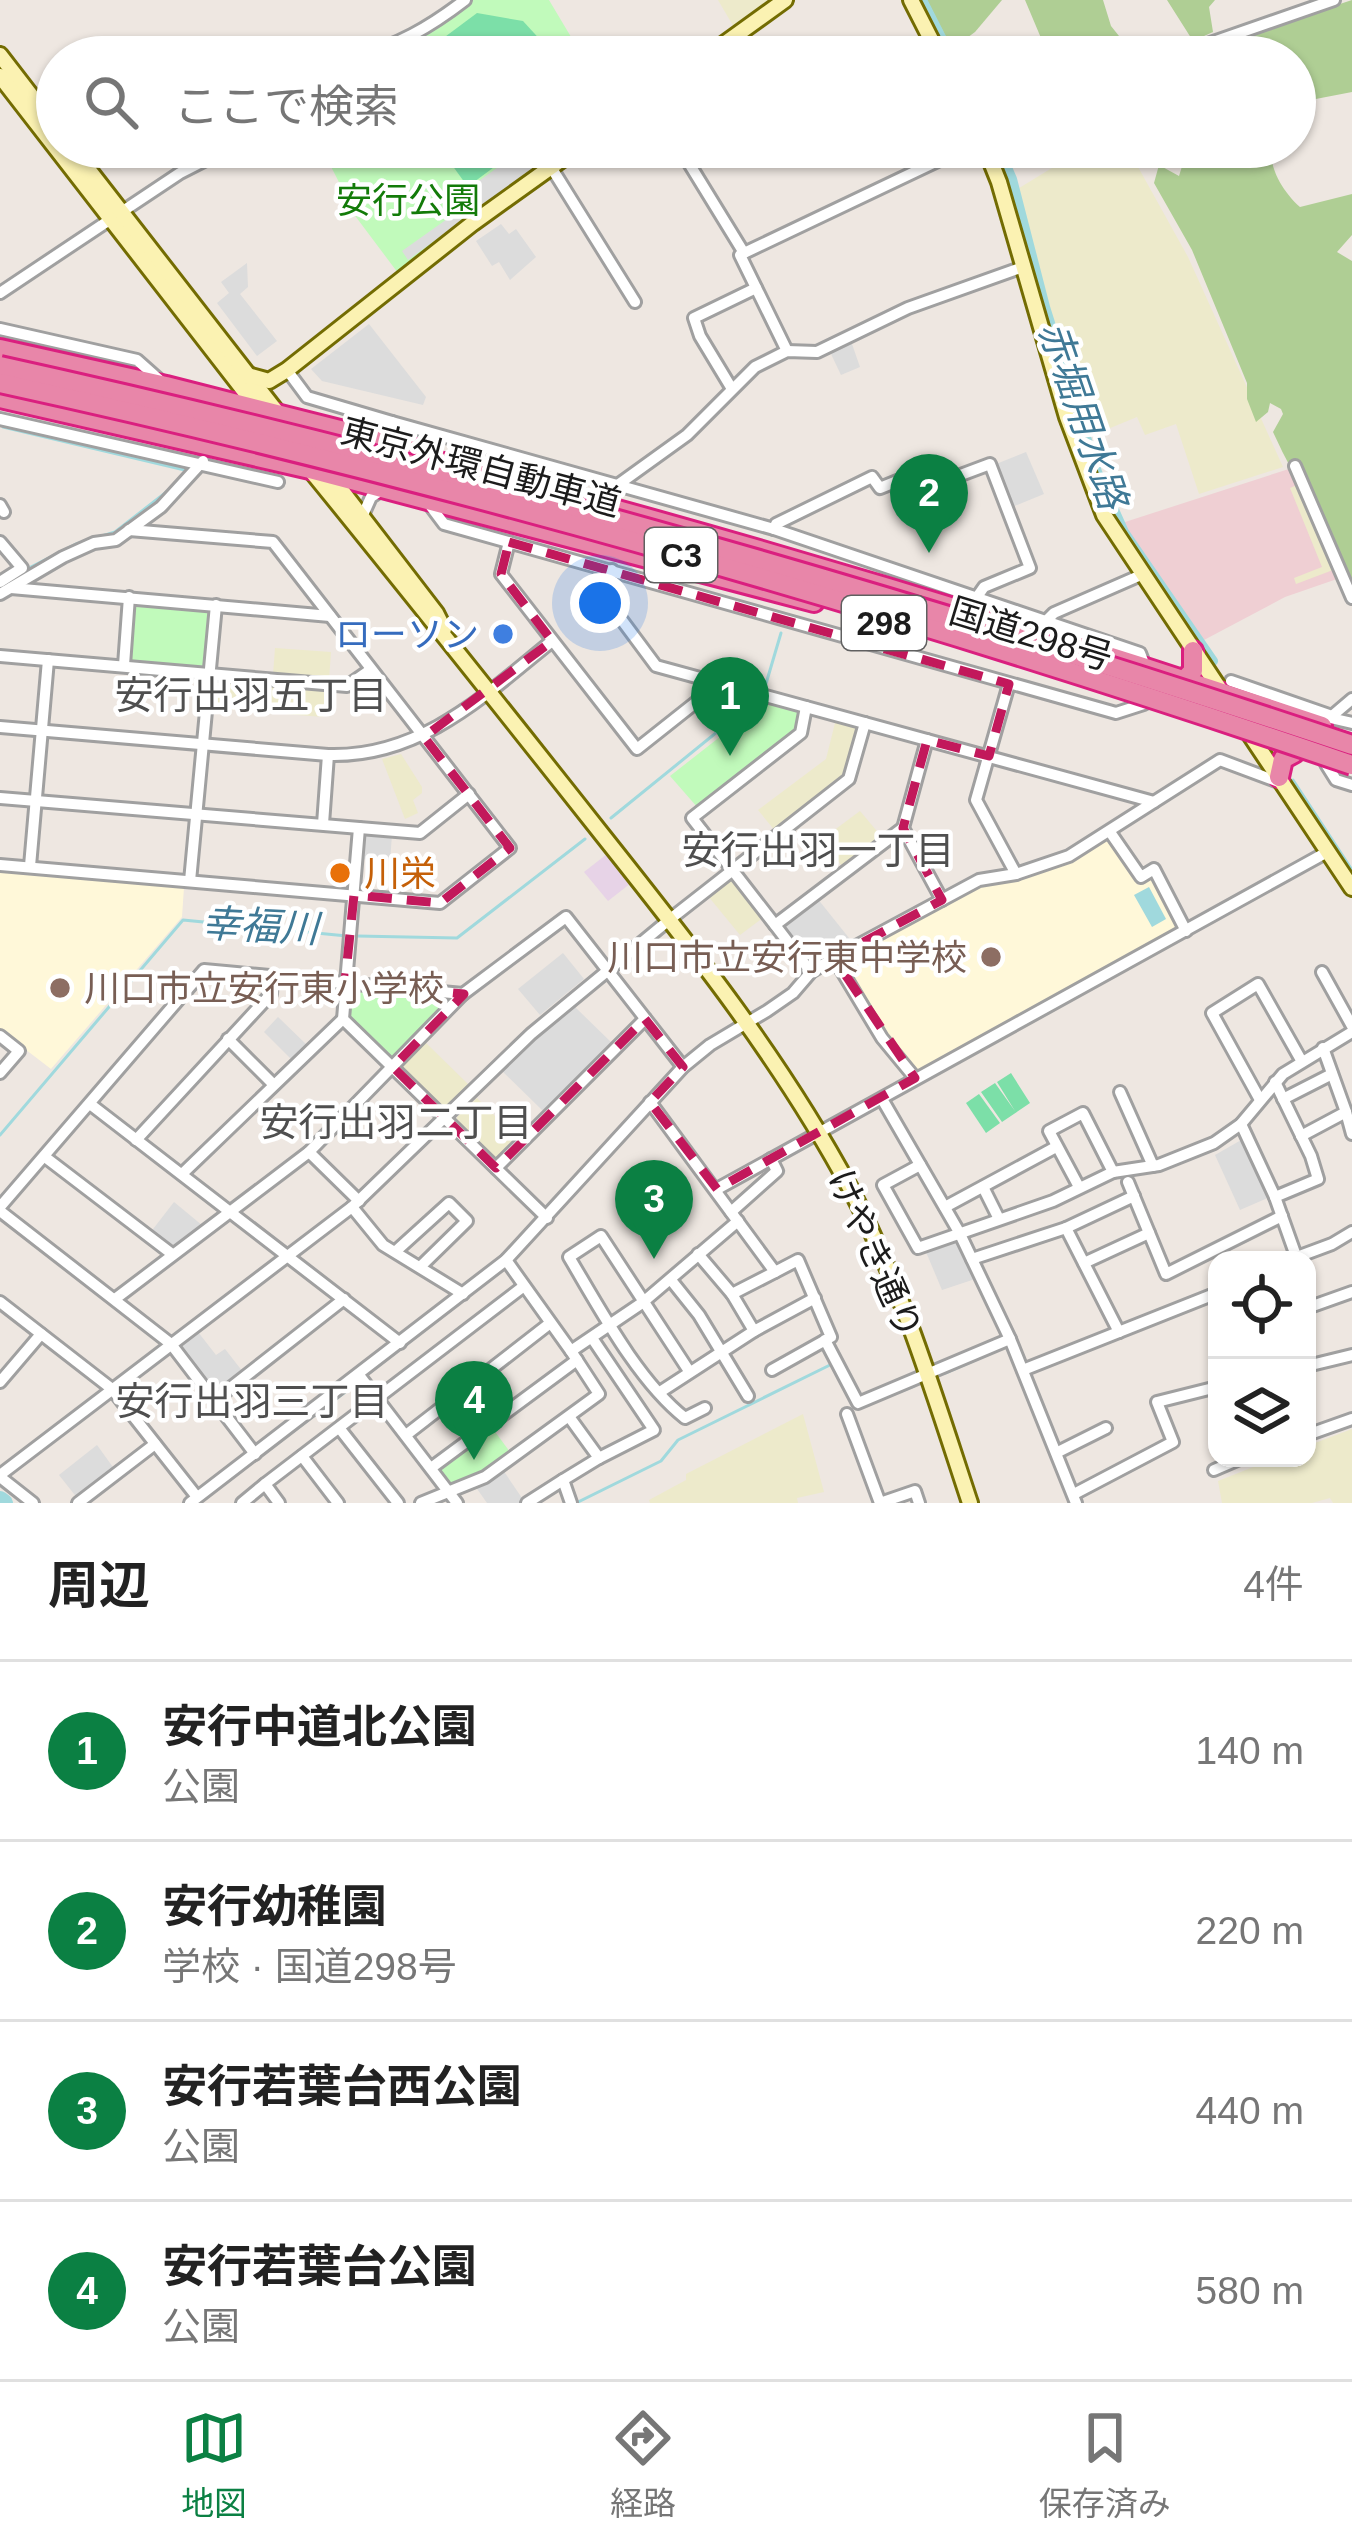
<!DOCTYPE html>
<html lang="ja">
<head>
<meta charset="utf-8">
<style>
  :root { --surface:#fff; --page:#f2f2f2; --text:#222; --muted:#767676; --line:#e0e0e0; --accent:#0b8043 }
  body { margin:0; font-family:Arial,"Noto Sans JP",sans-serif; background:var(--page); color:var(--text) }
  .controls { position:absolute; right:36px; bottom:36px; display:grid; overflow:hidden; border-radius:24px; box-shadow:0 3px 9px #0004 }
  .controls button { width:108px; height:108px; display:grid; place-items:center; padding:0; border:0; border-bottom:3px solid var(--line); background:var(--surface); color:var(--text); font:60px sans-serif }
  .you { position:absolute; left:600px; top:603px; width:42px; height:42px; margin:-30px; border:9px solid #fff; border-radius:50%; background:#1a73e8; box-shadow:0 0 0 18px #1a73e833 }
  .badge { display:grid; place-items:center; width:78px; height:78px; border-radius:50%; background:var(--accent); color:#fff; font-size:39px; font-weight:700 }
  .pin { position:absolute; translate:-50% -99px; filter:drop-shadow(0 3px 6px #0008) }
  .pin::after { content:''; position:absolute; top:63px; width:42px; height:36px; background:inherit; clip-path:polygon(0 0,100% 0,50% 100%) }
  .list { margin:0; padding:0; list-style:none }
  h2 { display:flex; justify-content:space-between; align-items:center; height:156px; margin:0; padding:0 48px; font-size:51px }
  h2 small { font-size:39px; font-weight:400; color:var(--muted) }
  .list li { display:grid; grid-template-columns:78px 1fr auto; gap:36px; align-items:center; box-sizing:border-box; height:180px; padding:0 48px; border-top:3px solid var(--line) }
  .list b { display:block; font-size:45px; white-space:nowrap }
  .list p { margin:0; font-size:39px; white-space:nowrap; color:var(--muted) }
  .list em { font-size:39px; font-style:normal; color:var(--muted) }
  .icon { flex:none; width:66px; height:66px; fill:none; stroke:currentColor; stroke-width:2; stroke-linecap:round; stroke-linejoin:round }
  .map { position:relative; flex:none; width:1352px; height:1503px; overflow:hidden }
  .search { position:absolute; background:var(--surface); box-shadow:0 3px 9px #0004; left:36px; right:36px; top:36px; height:132px; display:flex; align-items:center; gap:30px; box-sizing:border-box; padding:0 42px; border-radius:66px; color:var(--muted); font-size:45px }
  .sheet { height:876px; background:var(--surface) }
  nav { display:flex; justify-content:space-around; align-items:center; box-sizing:border-box; height:168px; border-top:3px solid var(--line); background:var(--surface); font-size:33px; color:var(--muted) }
  nav a { display:grid; justify-items:center; gap:6px }
  nav .on { color:var(--accent) }
  .map>svg:first-child { display:block }
  .commercial { fill:#efcfd3 }
  .industrial { fill:#e7d3e7 }
  .education { fill:#fff8d9 }
  .farmland { fill:#edeacb }
  .forest { fill:#afce94 }
  .park { fill:#c1fabb }
  .pitch { fill:#7cdfa8 }
  .parking { fill:#dcdcdc }
  .water { fill:#a0d9dd }
  .lines { fill:none; stroke-linecap:round; stroke-linejoin:round }
  .stream { stroke:#a0d9dd; stroke-width:3 }
  .canal { stroke:#a0d9dd; stroke-width:10 }
  .river { stroke:#a0d9dd; stroke-width:18 }
  .street-casing { stroke:#a0a0a0; stroke-width:16 }
  .secondary-casing { stroke:#736c02; stroke-width:20 }
  .highway-casing { stroke:#da1f7f; stroke-width:24 }
  .street { stroke:#fff; stroke-width:10 }
  .secondary { stroke:#fbf2b2; stroke-width:14 }
  .highway { stroke:#e886a9; stroke-width:18 }
  .highway-bridge-casing { stroke:#da1f7f; stroke-width:24; stroke-linecap:butt }
  .highway-bridge { stroke:#e886a9; stroke-width:18 }
  .marked { fill:none; stroke:#c2185b; stroke-width:9; stroke-dasharray:24 15; stroke-linejoin:round }
  .shop-dot { fill:#3f7fe0; stroke:#fff; stroke-width:4.5 }
  .food-dot { fill:#e8710a; stroke:#fff; stroke-width:4.5 }
  .education-dot { fill:#8d6e63; stroke:#fff; stroke-width:4.5 }
  .labels { text-anchor:middle; dominant-baseline:central; stroke-width:9; stroke-linejoin:round; paint-order:stroke }
  .shield { fill:#fff; stroke:#606060; stroke-width:3 }
  .shield-label { font-size:33px; font-weight:bold; fill:#1c1c1c }
  .park-label { font-size:36px; fill:#137b09; stroke:#fff }
  .street-label { font-size:36px; fill:#1c1c1c; stroke:#fff }
  .shop-label { font-size:36px; fill:#366cbe; stroke:#fff; text-anchor:end }
  .food-label { font-size:36px; fill:#c56008; stroke:#fff; text-anchor:start }
  .education-label { font-size:36px; fill:#785e54; stroke:#fff; text-anchor:end }
  .water-label { font-size:39px; font-style:italic; fill:#3f7996; stroke:#fff }
  .neighbourhood-label { font-size:39px; fill:#4f4f4f; stroke:#fff }
</style>
</head>
<body>
<div class="map">
<svg width="1352" height="1503" viewBox="0 0 1352 1503">
  <rect width="100%" height="100%" fill="#eee7e1"/>
  <!-- commercial -->
  <polygon class="commercial" points="1292,468 1337,579 1285,597 1204,640 1122,523"/>
  <!-- industrial -->
  <polygon class="industrial" points="607,854 631,883 608,901 584,872"/>
  <!-- education -->
  <g class="education">
    <polygon points="1110,840 1138,885 1152,879 1181,931 922,1073 916,1072 887,1036 842,962 974,889 1034,874"/>
    <polygon points="0,869 184,887 182,917 51,1069 0,1030"/>
  </g>
  <!-- farmland -->
  <g class="farmland">
    <polygon points="718,0 775,0 735,29"/>
    <polygon points="1100,147 1127,147 1188,257 1283,467 1199,494 1176,424 1145,435 1137,417 1086,438 1016,190 1060,163"/>
    <polygon points="1297,485 1333,570 1296,584 1294,578 1322,567 1290,488"/>
    <polygon points="275,648 331,652 329,680 273,675"/>
    <polygon points="214,679 325,689 323,717 209,708"/>
    <polygon points="836,719 859,728 847,775 776,832 758,810 826,759"/>
    <polygon points="401,754 422,787 422,793 413,800 418,813 405,819 382,759"/>
    <polygon points="860,811 881,836 842,866 821,840"/>
    <polygon points="732,879 764,917 740,935 708,896"/>
    <polygon points="425,1042 469,1085 447,1107 439,1107 403,1072 403,1065"/>
    <polygon points="477,1098 518,1139 498,1159 491,1158 457,1124 457,1117"/>
    <polygon points="803,1414 824,1492 797,1498 798,1503 650,1503 649,1500 686,1480 686,1474"/>
    <polygon points="1352,1429 1352,1503 1333,1503 1330,1498 1312,1503 1222,1503 1218,1481 1276,1458 1307,1458 1307,1446"/>
  </g>
  <!-- forest -->
  <g class="forest">
    <polygon points="927,0 1002,0 975,32 952,49"/>
    <polygon points="1025,0 1103,0 1111,26 1123,41 1119,57 1049,57"/>
    <polygon points="1167,0 1215,0 1209,7 1213,32 1193,41"/>
    <polygon points="1352,0 1352,92 1295,103 1295,57 1214,57 1210,47"/>
    <path d="M1188,147H1271C1269,169 1284,193 1300,207L1352,194V235L1337,252L1352,261V580C1328,530 1296,483 1273,432L1283,414L1281,409L1270,403L1268,412L1256,422L1247,399V383L1192,250L1154,183L1159,165L1179,176Z"/>
  </g>
  <!-- park -->
  <g class="park">
    <polygon points="472,0 549,0 583,57 370,57 424,35"/>
    <polygon points="321,147 569,147 398,273 341,197 345,194"/>
    <polygon points="139,604 205,609 209,615 205,663 199,668 134,663 129,658 134,609"/>
    <polygon points="760,700 797,709 801,715 796,732 698,808 670,776 753,711"/>
    <polygon points="356,988 448,997 451,1003 397,1058 389,1058 351,1020 349,993"/>
    <polygon points="493,1429 510,1452 476,1475 451,1485 439,1468"/>
  </g>
  <!-- pitch -->
  <g class="pitch">
    <polygon points="477,13 523,21 556,57 418,57"/>
    <polygon points="439,147 521,147 474,182 465,183"/>
    <polygon points="1011,1073 1030,1103 1002,1122 981,1092 995,1083 1015,1111 997,1082"/>
    <polygon points="979,1094 1000,1123 986,1133 966,1103"/>
  </g>
  <!-- parking -->
  <g class="parking">
    <polygon points="526,147 567,147 483,208 478,202 471,207 475,213 467,218 462,213 459,216 462,221 408,260 402,251 457,212 454,207 479,189 476,183"/>
    <polygon points="501,224 509,234 516,229 536,257 510,280 499,262 492,266 476,241"/>
    <polygon points="247,263 248,287 240,294 277,341 257,356 217,303 229,293 221,282"/>
    <polygon points="369,324 426,397 423,405 322,381 311,369"/>
    <polygon points="847,343 852,344 860,367 841,375 830,352"/>
    <polygon points="1026,452 1044,494 1012,507 996,464"/>
    <polygon points="368,833 392,835 390,861 361,859 363,837"/>
    <polygon points="817,898 853,943 813,964 783,925"/>
    <polygon points="563,953 584,979 540,1015 518,989"/>
    <polygon points="573,1005 614,1045 544,1112 502,1071"/>
    <polygon points="278,1017 309,1047 293,1061 264,1032"/>
    <polygon points="1243,1139 1270,1197 1240,1210 1215,1155"/>
    <polygon points="174,1202 203,1226 177,1247 150,1233"/>
    <polygon points="957,1240 975,1279 942,1290 926,1252"/>
    <polygon points="198,1332 216,1355 225,1349 243,1372 219,1390 213,1389 183,1351 183,1344"/>
    <polygon points="97,1445 115,1470 78,1499 59,1475"/>
    <polygon points="503,1470 524,1501 520,1503 487,1503 475,1486"/>
  </g>
  <!-- water -->
  <polygon class="water" points="1149,887 1166,919 1152,927 1134,895"/>
  <g class="lines">
    <!-- stream -->
    <g class="stream">
      <polyline points="3,427 189,471"/>
      <polyline points="27,569 76,544 115,532 169,490"/>
      <polyline points="765,687 781,633"/>
      <polyline points="1293,780 1352,870"/>
      <polyline points="611,818 754,702"/>
      <polyline points="357,936 457,938 585,839"/>
      <polyline points="0,1135 183,920 347,936"/>
      <polyline points="513,1260 584,1183"/>
      <polyline points="369,1373 501,1271"/>
      <polyline points="945,1373 1003,1348"/>
      <polyline points="871,1403 914,1386"/>
      <polyline points="199,1503 357,1383"/>
      <polyline points="576,1503 661,1461 678,1440 832,1364 833,1366"/>
    </g>
    <!-- canal -->
    <g class="canal">
      <polyline points="922,0 951,57"/>
      <polyline points="998,147 1012,179 1045,307 1097,472 1124,532 1213,661"/>
    </g>
    <!-- river -->
    <polyline class="river" points="0,1500 4,1503"/>
    <defs>
      <g id="street">
        <polyline points="739,34 754,57"/>
        <path d="M354,57C397,46 430,27 465,0"/>
        <polyline points="1170,57 1334,0"/>
        <polyline points="679,147 744,253 740,255 787,351"/>
        <polyline points="551,167 635,302"/>
        <polyline points="744,253 967,147"/>
        <polyline points="0,293 180,173 231,147"/>
        <polyline points="0,329 137,360 164,384"/>
        <polyline points="287,370 307,397 392,422"/>
        <polyline points="732,389 700,336 694,318 756,288"/>
        <polyline points="0,419 278,482"/>
        <polyline points="370,436 392,422 774,529 1140,653 1145,666"/>
        <polyline points="1295,466 1352,598"/>
        <polyline points="619,484 687,435 755,367 787,351 817,352 908,308 1023,267"/>
        <polyline points="934,485 990,464 1030,568 984,587 977,597"/>
        <polyline points="429,504 444,524 1116,713 1144,704"/>
        <polyline points="0,505 4,512"/>
        <polyline points="362,517 371,497 383,489"/>
        <polyline points="774,529 776,524 872,477 880,488 917,473"/>
        <polyline points="0,542 22,568 0,582"/>
        <polyline points="509,542 501,574 637,749 719,684"/>
        <polyline points="612,570 604,596 656,666 1154,802"/>
        <polyline points="11,588 330,616"/>
        <polyline points="0,594 63,557 94,543 116,540 161,507 203,461"/>
        <polyline points="1046,621 1054,613 1141,575"/>
        <polyline points="0,656 347,686 370,670"/>
        <polyline points="124,665 129,597"/>
        <polyline points="1231,681 1332,716 1352,699"/>
        <polyline points="806,707 801,733 692,818 775,925 903,828"/>
        <polyline points="1326,717 1352,723"/>
        <path d="M0,727L328,755C420,758 484,696 552,641"/>
        <polyline points="927,740 903,828 942,900"/>
        <polyline points="1326,764 1336,780 1352,785"/>
        <polyline points="0,798 420,833 469,794"/>
        <polyline points="323,824 328,755"/>
        <polyline points="359,828 343,1019 547,1218"/>
        <polyline points="1110,832 1141,877 1154,869 1186,931"/>
        <polyline points="0,865 440,903 510,848 273,542 129,530"/>
        <polyline points="30,866 48,660"/>
        <polyline points="1016,874 1069,856 1220,760 1284,784"/>
        <polyline points="190,881 216,605"/>
        <polyline points="775,925 811,972"/>
        <polyline points="834,958 882,1038 915,1078"/>
        <polyline points="1322,972 1352,1026"/>
        <polyline points="0,1036 19,1051 0,1073"/>
        <polyline points="228,1039 273,1084"/>
        <polyline points="1275,1082 1311,1156 1318,1179 1275,1197"/>
        <polyline points="1120,1092 1153,1166"/>
        <polyline points="1259,1098 1212,1013 1258,984 1301,1060"/>
        <polyline points="882,1099 959,1232 1010,1339 1076,1503"/>
        <polyline points="1283,1099 1332,1074"/>
        <polyline points="650,1102 775,1272 798,1260 831,1337 772,1370"/>
        <polyline points="90,1104 400,1343"/>
        <polyline points="1346,1112 1352,1134"/>
        <polyline points="1241,1124 1275,1197 1296,1256"/>
        <polyline points="1301,1136 1346,1112 1323,1048"/>
        <polyline points="136,1140 271,994 272,976"/>
        <polyline points="309,1152 359,1201"/>
        <polyline points="45,1157 172,1254"/>
        <polyline points="920,1165 883,1185 918,1248 1053,1201 1113,1172 1159,1165 1214,1143 1241,1124 1283,1074 1352,1032"/>
        <polyline points="496,1168 645,1019"/>
        <polyline points="182,1174 343,1019"/>
        <polyline points="1128,1182 1166,1274 1282,1216"/>
        <polyline points="983,1187 999,1219"/>
        <polyline points="1079,1187 1049,1131 1083,1113 1113,1172"/>
        <polyline points="717,1189 1329,851"/>
        <polyline points="0,1207 204,970 463,994"/>
        <polyline points="352,1207 383,1245 463,1294"/>
        <polyline points="945,1207 1056,1147"/>
        <polyline points="0,1211 171,1344 255,1454"/>
        <polyline points="731,1212 777,1171 771,1159"/>
        <polyline points="1066,1228 1119,1332"/>
        <polyline points="396,1251 449,1203 467,1221 420,1267"/>
        <polyline points="698,1254 732,1294 775,1272"/>
        <polyline points="972,1259 1066,1228 1134,1196"/>
        <polyline points="506,1260 571,1351"/>
        <polyline points="1289,1260 1332,1244 1352,1232"/>
        <polyline points="1084,1263 1149,1233"/>
        <polyline points="671,1280 699,1315 748,1396"/>
        <polyline points="732,1294 754,1331"/>
        <polyline points="115,1299 309,1152 463,994 566,917 683,1067"/>
        <polyline points="0,1302 112,1389 197,1497"/>
        <polyline points="1307,1308 1352,1292"/>
        <polyline points="592,1338 654,1430 599,1458"/>
        <polyline points="825,1340 858,1403 1010,1339"/>
        <polyline points="1307,1366 1352,1355"/>
        <polyline points="1023,1370 1217,1293"/>
        <path d="M689,1371L601,1236L569,1257C600,1309 638,1381 685,1418L705,1408"/>
        <polyline points="359,1375 457,1503"/>
        <polyline points="0,1382 41,1334"/>
        <polyline points="660,1392 754,1331 815,1298"/>
        <polyline points="215,1400 344,1299"/>
        <polyline points="847,1414 880,1503"/>
        <polyline points="570,1418 599,1458 563,1480 571,1503"/>
        <polyline points="340,1429 398,1503"/>
        <polyline points="406,1435 549,1324"/>
        <polyline points="1307,1435 1352,1419"/>
        <polyline points="1058,1452 1106,1428"/>
        <polyline points="302,1456 338,1503"/>
        <polyline points="431,1468 577,1360"/>
        <polyline points="1214,1470 1242,1458"/>
        <polyline points="0,1475 352,1207 531,1034 669,920 849,779 865,723"/>
        <polyline points="0,1477 33,1503"/>
        <polyline points="1074,1494 1173,1442 1157,1402 1217,1387"/>
        <polyline points="78,1503 155,1444"/>
        <polyline points="190,1503 506,1260 683,1067 710,1045 767,1011 793,993 811,972 834,958 979,880 1016,874 976,800 1009,684"/>
        <polyline points="242,1503 265,1484"/>
        <polyline points="279,1503 265,1484 524,1286"/>
        <polyline points="421,1503 485,1477 599,1394 571,1351 642,1303 738,1221"/>
        <polyline points="527,1503 563,1480"/>
        <polyline points="880,1503 915,1491 919,1503"/>
      </g>
      <g id="secondary">
        <polyline points="911,0 940,57"/>
        <polyline points="0,55 57,129"/>
        <polyline points="706,57 785,0"/>
        <polyline points="0,76 258,409"/>
        <polyline points="71,147 280,416"/>
        <polyline points="985,147 999,182 1067,417 1104,515 1352,888"/>
        <polyline points="251,376 269,381 287,370 473,223 579,147"/>
        <path d="M308,467C408,590 506,713 604,837C693,949 782,1061 850,1188C902,1287 935,1397 970,1503"/>
        <polyline points="329,474 436,613 444,629"/>
      </g>
      <g id="highway">
        <polyline points="0,349 166,386 427,452"/>
        <polyline points="0,398 310,469 814,602"/>
        <path d="M413,455C720,535 1022,625 1322,726"/>
        <polyline points="1185,679 1193,671 1193,651"/>
        <polyline points="1279,777 1283,759 1294,753"/>
      </g>
    </defs>
    <!-- street casing -->
    <use href="#street" class="street-casing"/>
    <!-- secondary casing -->
    <use href="#secondary" class="secondary-casing"/>
    <!-- highway casing -->
    <use href="#highway" class="highway-casing"/>
    <!-- street -->
    <use href="#street" class="street"/>
    <!-- secondary -->
    <use href="#secondary" class="secondary"/>
    <!-- highway -->
    <use href="#highway" class="highway"/>
    <defs>
      <g id="highway-bridge">
        <path d="M0,366C458,467 907,596 1352,745"/>
        <path d="M0,383C458,483 909,614 1352,765"/>
      </g>
    </defs>
    <!-- highway-bridge casing -->
    <use href="#highway-bridge" class="highway-bridge-casing"/>
    <!-- highway-bridge -->
    <use href="#highway-bridge" class="highway-bridge"/>
  </g>
  <!-- marked area -->
  <path class="marked" d="M509,542L1009,684L989,756L927,740L903,828L942,900L834,958L915,1078L717,1189L650,1102L683,1067L645,1019L496,1168L393,1067L464,994L345,982L354,895L440,903L510,848L424,737L552,641L501,574Z"/>
  <!-- markers -->
  <circle class="shop-dot" cx="503" cy="634" r="12"/>
  <circle class="food-dot" cx="340" cy="873" r="12"/>
  <g class="education-dot">
    <circle cx="991" cy="957" r="12"/>
    <circle cx="60" cy="988" r="12"/>
  </g>
  <g class="labels">
    <!-- shield labels -->
    <g class="shield">
      <rect x="645" y="528" width="72" height="54" rx="9"/>
      <rect x="842" y="596" width="84" height="54" rx="9"/>
    </g>
    <g class="shield-label">
      <text x="681" y="555">C3</text>
      <text x="884" y="623">298</text>
    </g>
    <!-- park labels -->
    <g class="park-label">
      <text x="408" y="200">安行公園</text>
    </g>
    <!-- street labels -->
    <g class="street-label">
      <text transform="translate(481 467) rotate(15)">東京外環自動車道</text>
      <text transform="translate(1031 634) rotate(17)">国道298号</text>
      <text transform="translate(875 1254) rotate(66)">けやき通り</text>
    </g>
    <!-- shop labels -->
    <g class="shop-label">
      <text x="479" y="634">ローソン</text>
    </g>
    <!-- food labels -->
    <g class="food-label">
      <text x="364" y="873">川栄</text>
    </g>
    <!-- education labels -->
    <g class="education-label">
      <text x="967" y="957">川口市立安行東中学校</text>
      <text x="84" y="988" text-anchor="start">川口市立安行東小学校</text>
    </g>
    <!-- water labels -->
    <g class="water-label">
      <text transform="translate(1083 415) rotate(71)">赤堀用水路</text>
      <text transform="translate(260 926) rotate(3)">幸福川</text>
    </g>
    <!-- neighbourhood labels -->
    <g class="neighbourhood-label">
      <text x="251" y="695">安行出羽五丁目</text>
      <text x="818" y="850">安行出羽一丁目</text>
      <text x="396" y="1122">安行出羽二丁目</text>
      <text x="252" y="1401">安行出羽三丁目</text>
    </g>
  </g>
</svg>
<div class="controls">
<button><svg class="icon" aria-label="locate" viewBox="0 0 24 24"><circle cx="12" cy="12" r="6"/><path d="M12 2v4M12 18v4M2 12h4M18 12h4"/></svg></button>
<button><svg class="icon" aria-label="layers" viewBox="0 0 24 24"><path d="M12 4l9 5-9 5-9-5zM3 14l9 5 9-5"/></svg></button>
</div>
<div class="you"></div>
<div class="pin badge" style="left:730px;top:756px">1</div>
<div class="pin badge" style="left:929px;top:553px">2</div>
<div class="pin badge" style="left:654px;top:1259px">3</div>
<div class="pin badge" style="left:474px;top:1460px">4</div>
<div class="search"><svg class="icon" aria-label="search" viewBox="0 0 24 24"><circle cx="10" cy="10" r="6"/><path d="M15 15l6 6"/></svg>ここで検索</div>
</div>
<section class="sheet">
<h2>周辺<small>4件</small></h2>
<ul class="list">
<li><span class="badge">1</span><div><b>安行中道北公園</b><p>公園</p></div><em>140 m</em></li>
<li><span class="badge">2</span><div><b>安行幼稚園</b><p>学校 · 国道298号</p></div><em>220 m</em></li>
<li><span class="badge">3</span><div><b>安行若葉台西公園</b><p>公園</p></div><em>440 m</em></li>
<li><span class="badge">4</span><div><b>安行若葉台公園</b><p>公園</p></div><em>580 m</em></li>
</ul>
</section>
<nav>
<a class="on"><svg class="icon" aria-label="map" viewBox="0 0 24 24"><path d="M3 6l6-2 6 2 6-2v14l-6 2-6-2-6 2zM9 4v14M15 6v14"/></svg>地図</a>
<a><svg class="icon" aria-label="directions" viewBox="0 0 24 24"><path d="M12 3l9 9-9 9-9-9zM9 14v-3h6M13 9l2 2-2 2"/></svg>経路</a>
<a><svg class="icon" aria-label="saved" viewBox="0 0 24 24"><path d="M7 4h10v16l-5-4-5 4z"/></svg>保存済み</a>
</nav>
</body>
</html>
